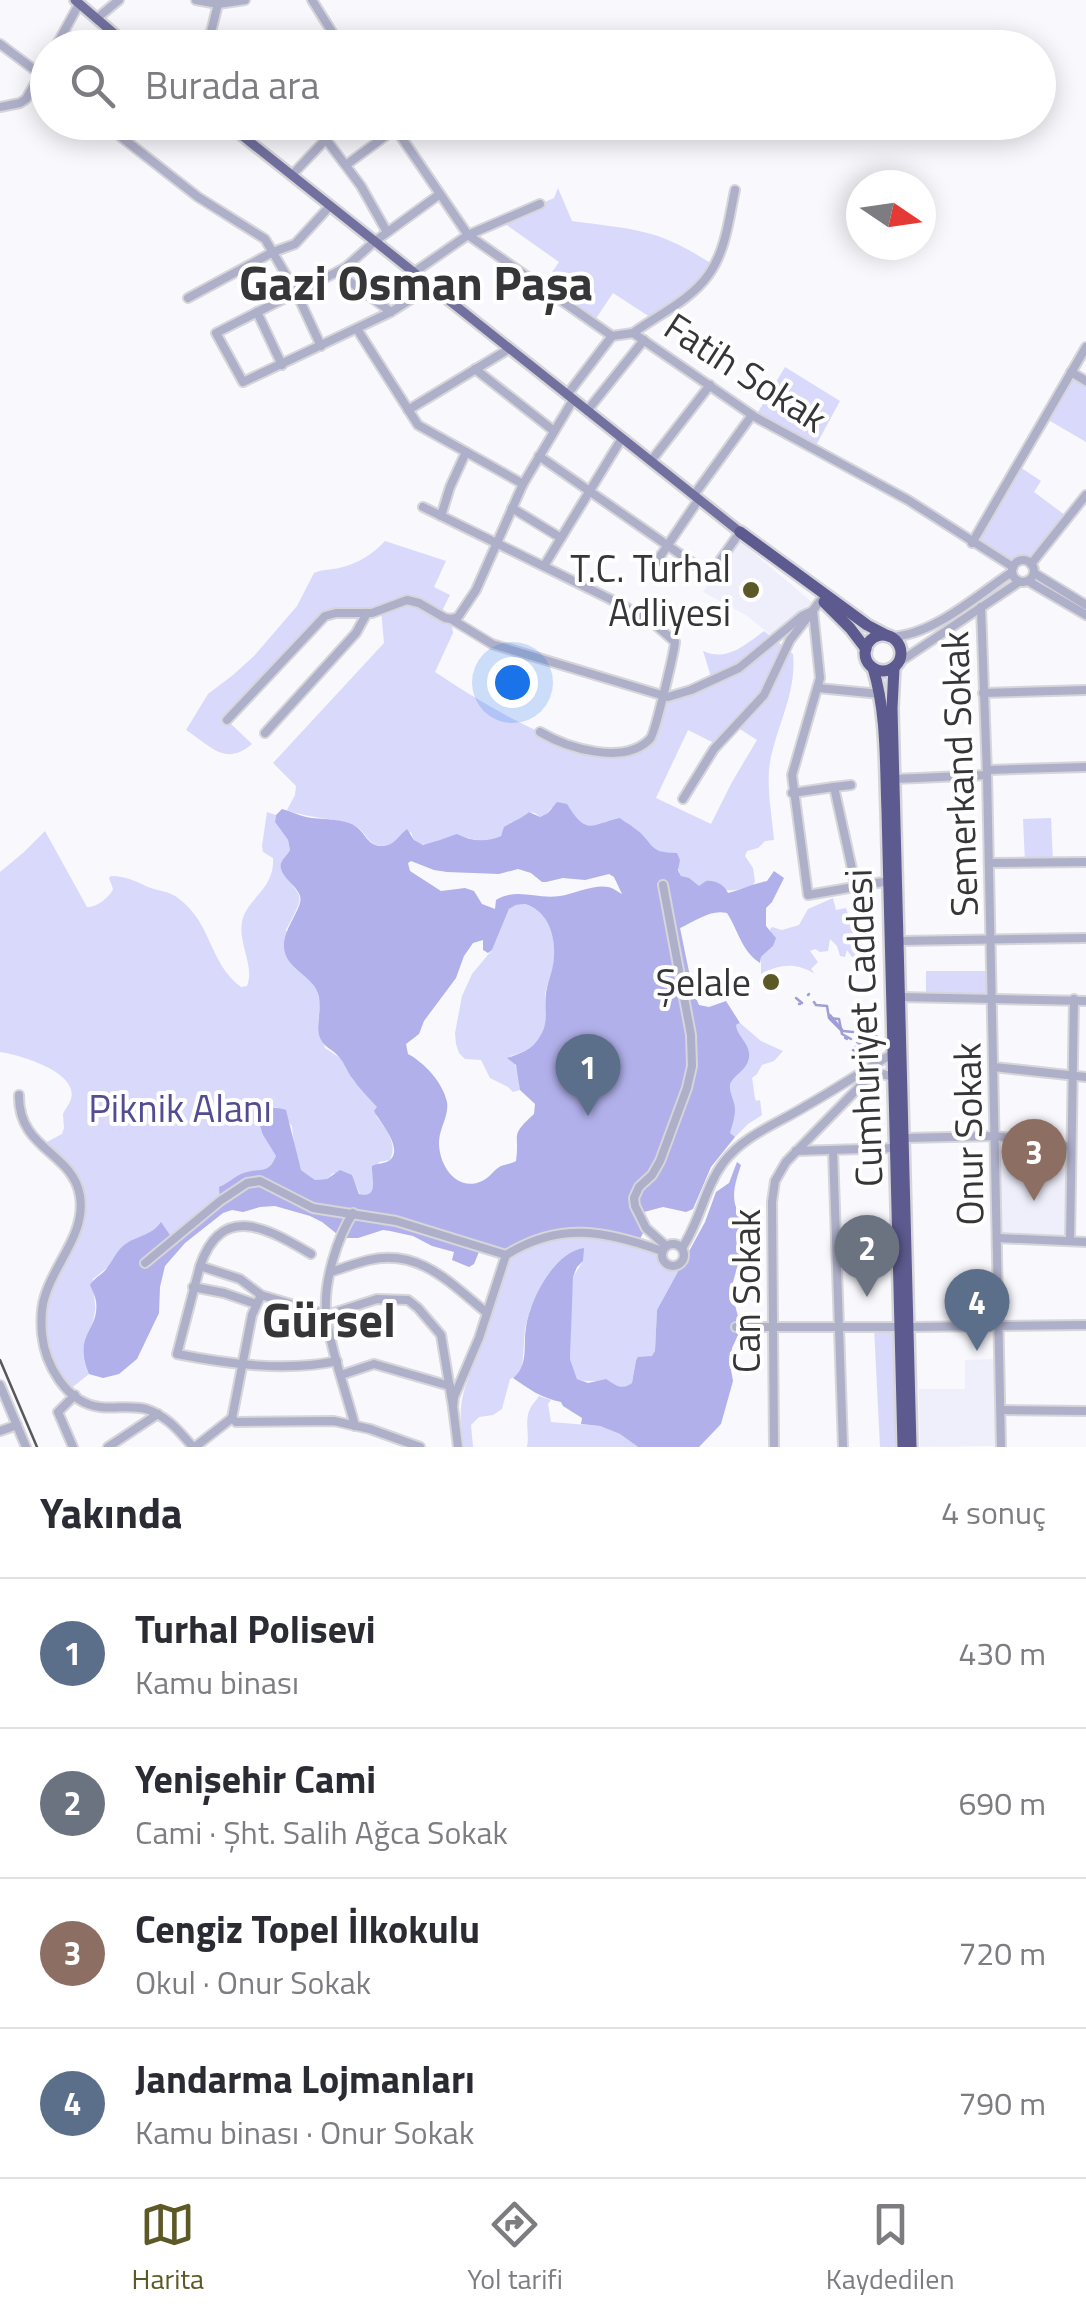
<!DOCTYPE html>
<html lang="tr">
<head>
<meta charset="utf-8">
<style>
  :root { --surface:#fff; --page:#f2f2f3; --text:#2b2b33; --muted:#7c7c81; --line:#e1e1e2; --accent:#5d5926 }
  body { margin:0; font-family:"Titillium Web",sans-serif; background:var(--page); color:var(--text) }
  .compass { position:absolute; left:846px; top:170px; width:90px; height:90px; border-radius:50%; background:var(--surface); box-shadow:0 5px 25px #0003; rotate:103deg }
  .you { position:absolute; left:512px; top:682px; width:35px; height:35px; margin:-25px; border:8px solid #fff; border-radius:50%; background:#1a73e8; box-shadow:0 0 0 15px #1a73e833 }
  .badge { display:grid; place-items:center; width:65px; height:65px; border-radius:50%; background:var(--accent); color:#fff; font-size:32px; font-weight:700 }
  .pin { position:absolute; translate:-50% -82px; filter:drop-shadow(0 2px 5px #0008) }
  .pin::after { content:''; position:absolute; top:52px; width:35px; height:30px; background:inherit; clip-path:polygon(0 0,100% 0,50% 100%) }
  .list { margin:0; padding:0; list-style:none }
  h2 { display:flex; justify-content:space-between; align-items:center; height:130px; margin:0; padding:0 40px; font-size:42px }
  h2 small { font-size:32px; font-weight:400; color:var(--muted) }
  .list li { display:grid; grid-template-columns:65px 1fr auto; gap:30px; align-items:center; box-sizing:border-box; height:150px; padding:0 40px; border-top:2px solid var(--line) }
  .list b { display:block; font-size:38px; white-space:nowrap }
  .list p { margin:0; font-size:32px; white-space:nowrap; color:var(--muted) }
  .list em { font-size:32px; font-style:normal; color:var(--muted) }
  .icon { flex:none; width:55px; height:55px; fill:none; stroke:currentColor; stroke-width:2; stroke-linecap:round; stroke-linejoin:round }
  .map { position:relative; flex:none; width:1086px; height:1447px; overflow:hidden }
  .search { position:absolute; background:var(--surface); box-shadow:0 5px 25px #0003; left:30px; right:30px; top:30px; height:110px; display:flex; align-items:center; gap:25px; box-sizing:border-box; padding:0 35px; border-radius:55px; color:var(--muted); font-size:38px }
  .sheet { height:730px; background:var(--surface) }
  nav { display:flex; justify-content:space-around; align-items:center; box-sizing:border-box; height:140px; border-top:2px solid var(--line); background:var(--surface); font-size:28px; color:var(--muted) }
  nav a { display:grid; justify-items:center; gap:5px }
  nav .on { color:var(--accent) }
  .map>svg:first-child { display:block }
  .built { fill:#efeffc }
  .green { fill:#d9d9fc; fill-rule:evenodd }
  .forest { fill:#b1b0ea; fill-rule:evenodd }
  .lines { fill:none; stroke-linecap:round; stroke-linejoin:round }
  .stream { stroke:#9f9ed7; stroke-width:2.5 }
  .minor-casing { stroke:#d5d5da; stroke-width:12 }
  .major-casing { stroke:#d5d5da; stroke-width:14 }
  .highway-casing { stroke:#d5d5da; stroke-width:16 }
  .minor { stroke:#aeafc9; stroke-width:8 }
  .major { stroke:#71709e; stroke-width:9 }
  .highway { stroke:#5c5a8e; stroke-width:11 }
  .rail { stroke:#58585a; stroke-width:2.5 }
  .poi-dot { fill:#5d5926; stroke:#fff; stroke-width:4 }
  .labels { text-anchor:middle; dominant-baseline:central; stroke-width:8; stroke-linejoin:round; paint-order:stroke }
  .street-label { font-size:38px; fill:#363638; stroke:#fff }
  .poi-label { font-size:38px; fill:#363638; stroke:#fff; text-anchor:end }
  .park-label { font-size:38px; fill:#524c92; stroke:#fff }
  .district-label { font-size:48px; font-weight:bold; fill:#363638; stroke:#fff }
</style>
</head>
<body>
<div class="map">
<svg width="1086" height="1447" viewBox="0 0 1086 1447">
  <rect width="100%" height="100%" fill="#f8f8fd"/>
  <!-- built -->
  <g class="built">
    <polygon points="738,540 812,602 773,637 746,615 703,592"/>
    <polygon points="996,1136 1071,1147 1070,1241 998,1238"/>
    <polygon points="996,1359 996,1446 920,1447 919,1389 965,1389 965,1360"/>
  </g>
  <!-- green -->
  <g class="green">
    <path d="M558,188L572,221C600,225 630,227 658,236C678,243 696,254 714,265L709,274L653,319L613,293L593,323L542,287L559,262L501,221L554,198Z"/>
    <polygon points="785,367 840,401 814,449 755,417"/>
    <polygon points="1071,372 1086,381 1086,442 1045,418"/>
    <polygon points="1017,465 1041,481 1034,492 1069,518 1031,564 1021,560 1013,567 972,543"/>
    <path d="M385,541L446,561L434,587L450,595L440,615L451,619L453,633L435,672C482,703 554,748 610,752C622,753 636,745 648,742L662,697L712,680L703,651C727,662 745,645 764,631L793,654C797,692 777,725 770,762C766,787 772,815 774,840L765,841L758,848L747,851L745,856L753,868L755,882L752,886C729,892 728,893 706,881L700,887L681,876L677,865L666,853L648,846C639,826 625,824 604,823L599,827L583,825L576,819L551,808L548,813L540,817L535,813L529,812L517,821L511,822C506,829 502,837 494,840C480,844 467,835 453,837C443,839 432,847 421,844C413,842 414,839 411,832C402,837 392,846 382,846C368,845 367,834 357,827C345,819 306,818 287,810L295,795L296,786L273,763L384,643L381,610L330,614L228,721L252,744C225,767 211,746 186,730L208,694L233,675L254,656L297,606L314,573C323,569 330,570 339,568C357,564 373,554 385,541ZM735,726L757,740L732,782L711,824L656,798L688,730L718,745Z"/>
    <path d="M267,812L276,815L275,822L288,840L290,850L281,863C295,903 312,883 286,930L307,977L317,990L320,1003L318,1023L325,1048L340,1058L352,1079L379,1108L376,1116C386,1129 398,1143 390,1160L379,1162L372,1172C375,1183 375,1198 360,1194L354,1181L333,1173L327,1179L315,1180L301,1170L295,1154L292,1126L276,1107L270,1109L263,1135L276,1156C274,1169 261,1172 250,1171L220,1201L172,1239L156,1229L93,1279C92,1291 96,1300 95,1311C91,1340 75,1342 89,1374L69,1390L47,1359L43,1306L80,1216L73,1175L41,1145L62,1134L64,1128L63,1114C65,1109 69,1105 71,1099C79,1072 20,1055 0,1052V872L24,852L45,831L87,907C96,908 110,897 113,889L109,878L111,876C126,876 135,881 148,887C158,891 170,891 178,898C213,924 208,962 241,987L247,986C255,966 238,944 242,922C246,899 275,890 273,858L263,852L262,846Z"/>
    <polygon points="1051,818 1053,862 1025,863 1023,819"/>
    <path d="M833,898L836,910L846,908L854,933L853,949L857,958L852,957L847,950L845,957L840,956L837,946L830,939L828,951L820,952L815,949L810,951L818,962L811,969L815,974C796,962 779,964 761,974V957L773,946L770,929L772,927L782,930L799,925L808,909Z"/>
    <path d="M525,904C553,913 558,946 552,972C550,979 546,987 545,995C545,1003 548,1011 547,1019C546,1040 528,1052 510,1056C517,1066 520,1078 520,1090L513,1092L508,1087L490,1078L481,1060L465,1059L459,1053L456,1044L455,1033L462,996L472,974L492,950L509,909L516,905Z"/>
    <polygon points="926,971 992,971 992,998 926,997"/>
    <path d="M740,1023L761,1041L783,1051L774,1061L762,1065L757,1074L752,1078L755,1098L756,1101L760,1100L762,1115L748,1124L735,1137L729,1133C735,1115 726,1098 731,1080C741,1072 745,1066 749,1053L736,1030V1025Z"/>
    <path d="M588,1231L662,1251V1258L669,1265L683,1262L657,1310L655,1351L653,1356L636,1359L632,1383L627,1387H616C603,1375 592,1385 577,1379L570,1359L571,1313L573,1277L583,1261L548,1275L530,1310L525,1328L522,1370L518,1375L510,1379L502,1409L493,1415L479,1417L471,1425L473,1447H464C460,1418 458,1404 469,1377L463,1375L506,1255L526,1244Z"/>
    <polygon points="874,1327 895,1327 898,1447 880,1447"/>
    <path d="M539,1396L551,1400L548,1404L551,1422L600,1426L620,1434L638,1447H527C530,1434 524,1421 530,1409C532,1404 536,1401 539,1396Z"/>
  </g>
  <!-- forest -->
  <g class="forest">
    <path d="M557,802L567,804C587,836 590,825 620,818C624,822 630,824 634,828C654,841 646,853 677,853L680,860L678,870L681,876L689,878L699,886L706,881C714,880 724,884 728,893C742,889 752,884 767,881L774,871L784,878L772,902L766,908V926L776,938L773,946L761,957L760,963C741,950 739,932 727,913C711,909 695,921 680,928L693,991L699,1005L709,1007L726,1001L740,1023L736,1025C737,1036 748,1042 749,1053C751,1070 730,1076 730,1086C729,1092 735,1102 735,1109C735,1117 732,1126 730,1133L735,1137L711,1167L693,1209L686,1212L663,1207L644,1212L648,1223L638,1243L564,1233L506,1255L481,1247L474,1264L469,1267L452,1260L454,1252L432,1246L413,1236L390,1231L383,1230L358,1238H342L322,1222L310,1216L275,1206L260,1207L243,1212L232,1210L223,1213L185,1243L165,1266L160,1287L159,1313L137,1359L119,1374L103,1378L89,1374C72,1334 100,1331 96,1301C95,1295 92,1290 90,1285C95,1277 102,1275 107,1268C114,1259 117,1249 127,1243C140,1235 152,1235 161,1222L172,1238L220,1201L219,1187C227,1184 233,1178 241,1174C257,1166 268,1177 276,1156L263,1135L259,1123L260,1113C268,1106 277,1107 286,1110L301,1170L315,1180L327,1179L340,1170L352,1175L359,1194C380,1199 371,1177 372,1166C378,1163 385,1164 390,1160C404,1148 379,1121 374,1111L377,1107C368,1097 359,1088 351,1077C347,1071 344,1063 339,1057C332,1048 323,1048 319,1035C316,1019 324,1004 316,989C307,973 285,967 284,947C283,928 304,907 300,896C297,885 278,876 281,863C283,858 288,854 290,850L288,840L275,822L276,815L282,809C290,811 298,815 306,817C320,820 344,818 355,826C365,832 367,845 380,846C394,847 398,836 407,829L414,840L423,845C435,842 445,838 457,834C471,841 486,843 501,836L504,827C513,821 521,819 529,812L540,817L548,813ZM411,861L434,870L447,872L499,874L518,869L531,873L542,882H546L563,878L585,880L609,874L614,877L622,894C618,892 614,888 608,887C595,884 573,894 560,896C537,900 517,887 496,900L495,909L482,904L474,891L465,888L441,891L410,871L408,863ZM525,904C552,912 558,945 552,970C550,978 547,985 546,993C544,1010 550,1022 539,1038C532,1050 519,1054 507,1058L516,1065L520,1090L535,1104L534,1114C509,1137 520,1132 516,1161C511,1164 506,1164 501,1166C494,1169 490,1178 482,1181C456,1193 438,1164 439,1141C440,1127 449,1116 447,1102C443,1083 425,1063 408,1054L406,1044L419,1034L424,1021L456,978L464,956L473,943L483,940V950L488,953L492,950L509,909L516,905Z"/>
    <path d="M737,1162L741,1165C737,1178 731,1193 736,1207C740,1217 744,1220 744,1231L740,1257L733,1282L732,1294L739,1320V1333L732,1348L730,1364L733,1381L721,1424L699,1447H638L620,1434L600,1426L581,1424L582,1418L563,1406L561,1402C541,1398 529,1389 513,1378C529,1366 523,1345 526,1327C530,1300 554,1252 584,1248L583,1261L577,1267L573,1277L570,1359L577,1379L588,1383L606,1379C616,1385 621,1391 632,1383L636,1360L638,1357L652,1356L655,1351L657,1310L705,1222L716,1192L729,1183Z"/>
  </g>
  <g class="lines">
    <!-- stream -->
    <g class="stream">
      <polyline points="808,995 809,994"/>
      <polyline points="796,998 802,1003"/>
      <polyline points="814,1002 816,1005 827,1006 829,1018 839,1019 842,1034 851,1039"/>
      <polyline points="799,1004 800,1004"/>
      <polyline points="830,1015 843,1031 853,1032"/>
      <polyline points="830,1019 841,1030"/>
      <polyline points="863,1028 870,1031 877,1029"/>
      <polyline points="863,1033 875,1041"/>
      <polyline points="873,1033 877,1037"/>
      <polyline points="862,1034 869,1045"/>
      <polyline points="860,1036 867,1046"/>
      <polyline points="845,1038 847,1039"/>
      <polyline points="858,1040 864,1046"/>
      <polyline points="857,1042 866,1049"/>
      <polyline points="856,1047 860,1051 865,1051"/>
      <polyline points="853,1050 862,1058"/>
    </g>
    <defs>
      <g id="minor">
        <polyline points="196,0 218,4 245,0"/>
        <polyline points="312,0 342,48"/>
        <polyline points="96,19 119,0"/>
        <polyline points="0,44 48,80"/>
        <polyline points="55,48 79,4"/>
        <polyline points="207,48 218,4"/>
        <polyline points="0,107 20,103 26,99 48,61"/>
        <polyline points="102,122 198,197 265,239 296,292 321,346"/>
        <polyline points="313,122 361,186 387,232"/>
        <polyline points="391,122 468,235 612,336 633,333 755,417 908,500 1013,567"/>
        <polyline points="346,165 395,129"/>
        <polyline points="292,175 327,138 352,122"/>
        <polyline points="337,272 346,267 374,242 440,194"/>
        <polyline points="413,273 468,235 540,204"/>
        <polyline points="188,298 273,252 295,244 330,206"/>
        <polyline points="257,312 282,365"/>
        <polyline points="391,312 337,272 216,333 243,382 391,312 430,287"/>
        <polyline points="357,329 418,425 523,484"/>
        <path d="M633,333C658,315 691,300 709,274C726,250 729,218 735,190"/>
        <polyline points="475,369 554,431"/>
        <polyline points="1071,372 1086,381"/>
        <polyline points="567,395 612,336"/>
        <polyline points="408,410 509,349"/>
        <polyline points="587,411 644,340"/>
        <polyline points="539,456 710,575 740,532"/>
        <polyline points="651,461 710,385"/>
        <polyline points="694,495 752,415"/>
        <path d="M423,507L614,601L651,621L675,642C674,653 655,734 650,739C624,766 567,748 540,732"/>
        <polyline points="512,508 561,538"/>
        <polyline points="441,516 450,487 466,452"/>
        <polyline points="972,543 1086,347"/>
        <circle cx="1023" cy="571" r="11"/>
        <polyline points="657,561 699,499"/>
        <polyline points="1031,564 1086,495"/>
        <polyline points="544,566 622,438"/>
        <polyline points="1034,573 1086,605"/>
        <polyline points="1028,581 1086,615"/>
        <polyline points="981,607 987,775 1001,1447"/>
        <polyline points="451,619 492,644 668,697 691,690 739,668 802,616 813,611 820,678 792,775 808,895 889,881"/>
        <path d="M891,637C934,635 977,595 1012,572"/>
        <polyline points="898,663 1019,582"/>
        <polyline points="818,688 880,694"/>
        <polyline points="983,693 1086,690"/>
        <polyline points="227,720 325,616 336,613 372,613 407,600 419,603 445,618 451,619 458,617 476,590 523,484 573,400"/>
        <polyline points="265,733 356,633 367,613"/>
        <polyline points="987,770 1086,767"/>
        <polyline points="894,779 987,775"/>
        <polyline points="834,787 851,785"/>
        <polyline points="792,793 834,787 856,887"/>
        <polyline points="683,799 714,749 764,695 790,640 821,600"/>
        <polyline points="989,863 1086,862"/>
        <polyline points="663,885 691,1035 692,1066 687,1088 660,1161 652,1175 639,1187 634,1198 635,1206 646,1228 666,1246"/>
        <polyline points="899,941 1086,938"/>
        <polyline points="900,997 1086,1001"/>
        <polyline points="994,1067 1086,1077"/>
        <path d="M19,1095C18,1150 73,1152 80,1196C86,1234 55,1262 45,1296C41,1308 41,1322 42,1334C45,1364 66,1403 100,1407C115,1409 130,1405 146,1409C167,1416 179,1431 193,1447"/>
        <polyline points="904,1138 996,1136 1071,1147"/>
        <polyline points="833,1150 843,1447"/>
        <polyline points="796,1151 896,1148"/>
        <path d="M353,1213C337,1238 324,1281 326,1311C329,1346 346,1391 355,1426"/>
        <polyline points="998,1238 1086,1242"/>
        <polyline points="1070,1241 1074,999"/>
        <circle cx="673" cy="1255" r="11"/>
        <path d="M682,1248C700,1222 704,1189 723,1163C744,1135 777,1124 806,1106C836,1089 864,1070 894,1053"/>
        <polyline points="145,1263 220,1201 247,1183 260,1181 313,1208 396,1221 506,1255"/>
        <path d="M200,1266C222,1202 267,1228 311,1254"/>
        <path d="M331,1272C343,1268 356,1263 369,1260C420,1248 451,1284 487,1313"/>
        <polyline points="193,1287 224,1293 256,1304"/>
        <polyline points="736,1327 900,1327"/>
        <polyline points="909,1327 1086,1325"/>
        <path d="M337,1361C286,1372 228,1364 177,1354L200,1266L240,1279L261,1295L327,1315L377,1299L408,1300L418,1308L441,1335L453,1407"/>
        <polyline points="341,1375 374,1364 450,1386"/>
        <polyline points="0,1385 26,1447"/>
        <polyline points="1001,1410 1086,1411"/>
        <polyline points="232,1418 252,1315 261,1295"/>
        <polyline points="0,1431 17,1425"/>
        <polyline points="73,1447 58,1412 75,1395"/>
        <polyline points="108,1447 158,1414"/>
        <polyline points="195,1447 232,1418 236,1422 334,1421 370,1429 420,1447"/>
        <path d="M458,1447L453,1407L454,1397L479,1338L506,1255C560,1221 606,1231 662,1251"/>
        <polyline points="774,1447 772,1202 775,1181 786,1162 865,1081 882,1074 894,1077"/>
      </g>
      <g id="major">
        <polyline points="75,0 131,48"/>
        <polyline points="225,122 740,532"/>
      </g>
      <g id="highway">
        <polyline points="740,532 867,625 888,636"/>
        <polyline points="824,602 850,628 866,649"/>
        <circle cx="883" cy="653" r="18"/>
        <path d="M873,668C887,714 885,763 887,811L903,1447"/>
        <polyline points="894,668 892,708 911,1447"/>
      </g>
    </defs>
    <!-- minor casing -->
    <use href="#minor" class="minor-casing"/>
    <!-- major casing -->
    <use href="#major" class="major-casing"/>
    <!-- highway casing -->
    <use href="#highway" class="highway-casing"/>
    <!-- minor -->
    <use href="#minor" class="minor"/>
    <!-- major -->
    <use href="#major" class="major"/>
    <!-- highway -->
    <use href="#highway" class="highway"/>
    <!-- rail -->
    <polyline class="rail" points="0,1360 37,1447"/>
  </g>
  <!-- markers -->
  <g class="poi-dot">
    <circle cx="751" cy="590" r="10"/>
    <circle cx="771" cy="982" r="10"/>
  </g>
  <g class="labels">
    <!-- street labels -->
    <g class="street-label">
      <text transform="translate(746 372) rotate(33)">Fatih Sokak</text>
      <text transform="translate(959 774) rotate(-92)">Semerkand Sokak</text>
      <text transform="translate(863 1028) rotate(-92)">Cumhuriyet Caddesi</text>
      <text transform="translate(968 1134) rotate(-91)">Onur Sokak</text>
      <text transform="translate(746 1291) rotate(-90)">Can Sokak</text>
    </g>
    <!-- poi labels -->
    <g class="poi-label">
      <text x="731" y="568">T.C. Turhal<tspan x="731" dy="44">Adliyesi</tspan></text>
      <text x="751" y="982">Şelale</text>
    </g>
    <!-- park labels -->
    <g class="park-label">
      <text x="180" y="1108">Piknik Alanı</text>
    </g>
    <!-- district labels -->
    <g class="district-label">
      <text x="416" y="282">Gazi Osman Paşa</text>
      <text x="329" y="1319">Gürsel</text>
    </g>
  </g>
</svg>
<svg class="compass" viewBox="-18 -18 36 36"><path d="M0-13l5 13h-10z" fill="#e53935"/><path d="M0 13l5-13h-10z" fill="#7c7c81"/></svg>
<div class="you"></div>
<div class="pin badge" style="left:588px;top:1116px;background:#5c6f8a">1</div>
<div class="pin badge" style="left:867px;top:1297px;background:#6b7280">2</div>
<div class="pin badge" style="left:1034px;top:1201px;background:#8d6e63">3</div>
<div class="pin badge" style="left:977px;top:1351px;background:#5c6f8a">4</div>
<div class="search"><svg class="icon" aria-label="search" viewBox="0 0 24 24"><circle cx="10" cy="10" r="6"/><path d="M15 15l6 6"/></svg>Burada ara</div>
</div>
<section class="sheet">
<h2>Yakında<small>4 sonuç</small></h2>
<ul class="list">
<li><span class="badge" style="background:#5c6f8a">1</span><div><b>Turhal Polisevi</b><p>Kamu binası</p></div><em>430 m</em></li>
<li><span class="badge" style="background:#6b7280">2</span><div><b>Yenişehir Cami</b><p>Cami · Şht. Salih Ağca Sokak</p></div><em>690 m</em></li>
<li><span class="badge" style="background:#8d6e63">3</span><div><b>Cengiz Topel İlkokulu</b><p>Okul · Onur Sokak</p></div><em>720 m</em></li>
<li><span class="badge" style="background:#5c6f8a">4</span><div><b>Jandarma Lojmanları</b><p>Kamu binası · Onur Sokak</p></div><em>790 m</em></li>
</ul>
</section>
<nav>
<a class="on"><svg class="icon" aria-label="map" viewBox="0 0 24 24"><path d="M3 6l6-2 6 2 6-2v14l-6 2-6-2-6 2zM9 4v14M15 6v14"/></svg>Harita</a>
<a><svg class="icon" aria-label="directions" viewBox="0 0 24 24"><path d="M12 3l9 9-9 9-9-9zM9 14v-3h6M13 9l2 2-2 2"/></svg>Yol tarifi</a>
<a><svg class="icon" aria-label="saved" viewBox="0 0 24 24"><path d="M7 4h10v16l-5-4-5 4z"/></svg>Kaydedilen</a>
</nav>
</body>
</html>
